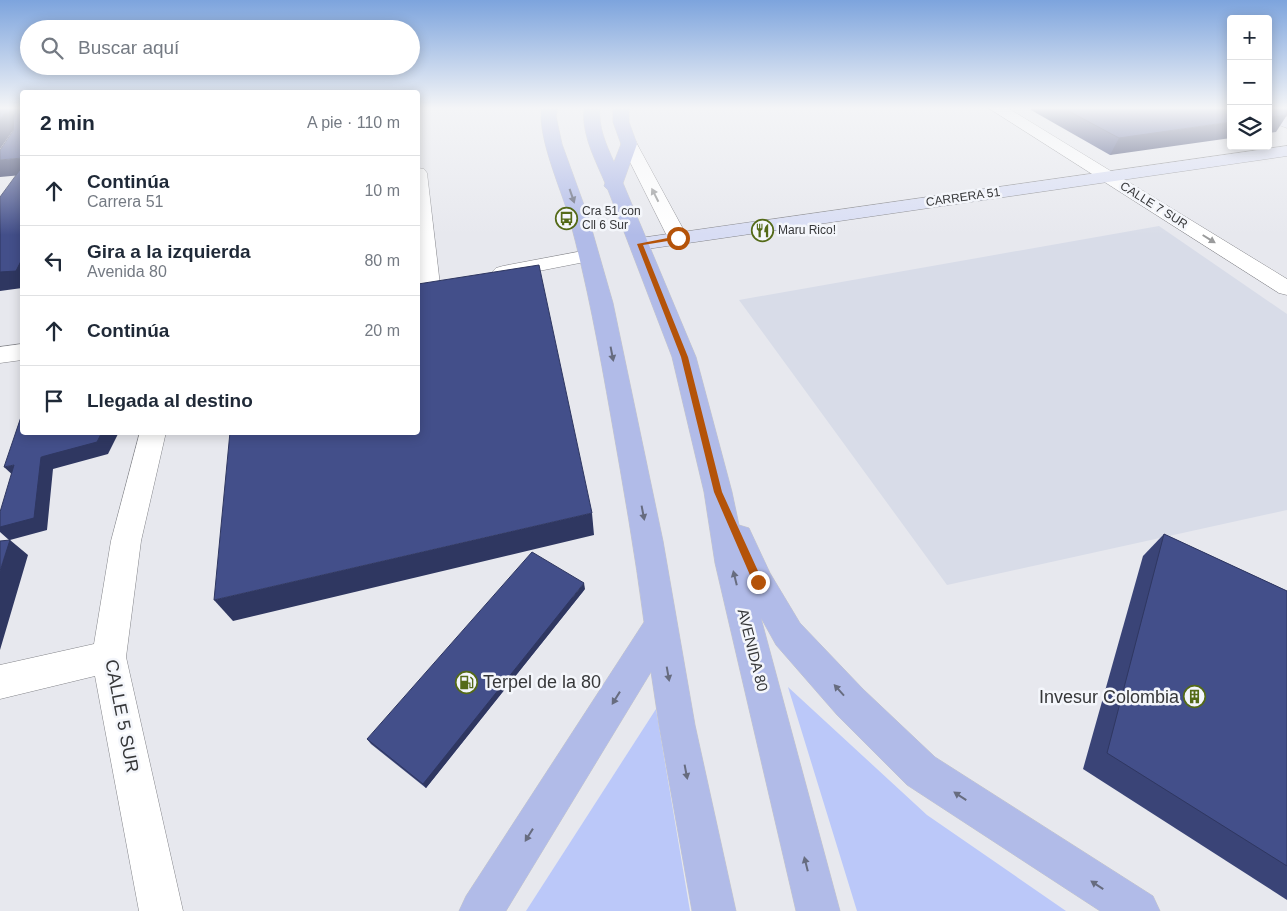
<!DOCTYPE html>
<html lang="es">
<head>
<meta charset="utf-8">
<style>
  :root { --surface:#fff; --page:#f6f6f7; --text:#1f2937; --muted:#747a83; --line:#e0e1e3 }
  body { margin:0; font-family:Arial,sans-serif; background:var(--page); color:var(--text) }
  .controls { position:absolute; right:15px; top:15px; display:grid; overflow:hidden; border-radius:5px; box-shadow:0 2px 12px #0003 }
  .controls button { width:45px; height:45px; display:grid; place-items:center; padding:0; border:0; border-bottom:1px solid var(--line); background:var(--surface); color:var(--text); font:25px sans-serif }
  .stop { position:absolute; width:15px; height:15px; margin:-11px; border:4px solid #b45309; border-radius:50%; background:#fff }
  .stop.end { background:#b45309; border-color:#fff; box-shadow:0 1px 5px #0008 }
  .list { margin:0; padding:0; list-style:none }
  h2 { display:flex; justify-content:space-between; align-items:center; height:65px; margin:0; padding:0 20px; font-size:21px }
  h2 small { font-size:16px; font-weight:400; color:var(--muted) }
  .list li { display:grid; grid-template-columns:32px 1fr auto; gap:15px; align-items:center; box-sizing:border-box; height:70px; padding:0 20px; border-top:1px solid var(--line) }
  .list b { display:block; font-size:19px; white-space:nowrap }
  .list p { margin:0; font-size:16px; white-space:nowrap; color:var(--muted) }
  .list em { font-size:16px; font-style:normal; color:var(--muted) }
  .icon { flex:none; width:28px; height:28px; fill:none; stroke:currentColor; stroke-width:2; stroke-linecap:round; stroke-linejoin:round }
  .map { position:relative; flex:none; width:1287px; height:911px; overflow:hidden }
  .search { position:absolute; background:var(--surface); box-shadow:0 2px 12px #0003; left:20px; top:20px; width:400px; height:55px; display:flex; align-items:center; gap:12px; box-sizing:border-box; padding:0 18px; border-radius:28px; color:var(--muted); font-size:19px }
  .panel { position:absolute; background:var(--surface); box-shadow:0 2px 12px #0003; left:20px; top:90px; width:400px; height:345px; border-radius:5px }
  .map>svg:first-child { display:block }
  .built { fill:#d8dce8 }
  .green { fill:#bbc8f9 }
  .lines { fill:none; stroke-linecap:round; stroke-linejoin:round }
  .street-casing { stroke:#84858a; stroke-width:1 }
  .secondary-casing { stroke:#84858a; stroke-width:1 }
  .primary-casing { stroke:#c7c7c8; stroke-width:1 }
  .street { fill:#fff; fill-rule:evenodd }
  .secondary { fill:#d8ddf4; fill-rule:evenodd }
  .primary { fill:#b1bbe8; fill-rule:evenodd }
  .wall { fill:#3a4477 }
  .shaded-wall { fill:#2f3761 }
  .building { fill:#434f8a; stroke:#2f3761 }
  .oneway { fill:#9a9b9c }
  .oneway2 { fill:#676c7f }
  .route { fill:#b45309 }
  .labels { text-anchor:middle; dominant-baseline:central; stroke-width:5; stroke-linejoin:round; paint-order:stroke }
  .far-street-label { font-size:12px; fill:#363739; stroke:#f4f6fb }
  .far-poi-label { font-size:12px; fill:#363739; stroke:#f4f6fb; text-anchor:start }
  .street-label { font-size:15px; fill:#363739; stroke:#f4f6fb }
  .near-poi-label { font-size:18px; fill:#363739; stroke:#f4f6fb; text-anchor:start }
  .near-street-label { font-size:18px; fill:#363739; stroke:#f4f6fb }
</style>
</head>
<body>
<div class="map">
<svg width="1287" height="911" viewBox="0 0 1287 911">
  <rect width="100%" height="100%" fill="#e7e8ee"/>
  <!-- built -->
  <polygon class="built" points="1159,226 1287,314 1287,510 947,585 739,300"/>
  <!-- green -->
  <g class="green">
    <polygon points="788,687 927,815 1066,911 857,911"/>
    <polygon points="656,709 690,911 526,911"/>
  </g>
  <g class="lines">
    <defs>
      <g id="street">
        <polygon points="987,107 1006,107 1287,279 1287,295 1279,293"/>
        <polygon points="629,139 635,140 637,144 688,238 685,242 678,244 671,242 668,238 621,144 623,140"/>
        <polygon points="418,168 424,169 427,173 440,285 437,290 429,291 421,290 418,285"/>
        <polygon points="588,250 595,252 598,256 595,260 503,278 496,276 492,272 496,268 503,266"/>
        <polygon points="22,344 22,360 0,363 0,347"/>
        <polygon points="140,432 166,432 141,541 126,657 183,911 139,911 95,676 0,699 0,665 94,644 111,541"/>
      </g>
      <g id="secondary">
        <polygon points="1268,110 1287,117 1287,128 1268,121"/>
        <polygon points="1287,146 1287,156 640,250 633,248 630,244 633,240 640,238"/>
      </g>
      <g id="primary">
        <path d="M542,107H558L556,116L562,144L588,216L613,303L663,541L695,725L736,911H692L659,725L651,672L506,911H459L466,896L644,622C635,553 623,485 611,417C599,349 587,283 569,217C561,189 536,134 542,107Z"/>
        <path d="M584,107H600C598,127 606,144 614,162L621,144L613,122V107H629V122L637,144L623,183L696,357L732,492L739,525L749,528L770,573L800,623L863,689L935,757L1153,896L1160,911H1100L907,785L837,715L776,645L761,618L840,911H796L715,563L704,492L672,357L608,190L604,186L605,183C595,159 581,134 584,107Z"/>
      </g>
    </defs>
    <!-- street casing -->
    <use href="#street" class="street-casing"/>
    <!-- secondary casing -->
    <use href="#secondary" class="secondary-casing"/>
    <!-- primary casing -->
    <use href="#primary" class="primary-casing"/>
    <!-- street -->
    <use href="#street" class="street"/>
    <!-- secondary -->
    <use href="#secondary" class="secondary"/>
    <!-- primary -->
    <use href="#primary" class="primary"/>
  </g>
  <!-- wall -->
  <g class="wall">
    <polygon points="1032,108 1231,108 1110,155 1031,110"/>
    <polygon points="1164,534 1287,591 1287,900 1083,769 1143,556"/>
    <polygon points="585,589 426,788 371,744 367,739"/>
  </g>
  <!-- shaded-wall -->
  <g class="shaded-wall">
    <polygon points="12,111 21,126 14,129 0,149 0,120 4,114"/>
    <polygon points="1287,115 1276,132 1268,133 1268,117"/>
    <polygon points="1231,122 1231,138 1110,155 1119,138"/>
    <polygon points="22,158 22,175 0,177 0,160"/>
    <polygon points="22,259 22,288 0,291 0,272"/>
    <polygon points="102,432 119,432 108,454 53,469 47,530 10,540 28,555 0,650 0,571 9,540 0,532 0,527 41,457"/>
    <polygon points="14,465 17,479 4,467"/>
    <polygon points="592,513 594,535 233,621 214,600"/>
    <polygon points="584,583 585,589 426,788 423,784"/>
  </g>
  <!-- building -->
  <g class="building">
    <polygon points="0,108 22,108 22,158 0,160 0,150 13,131 14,113 12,111 4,114 0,120"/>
    <polygon points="1063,108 1231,108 1231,122 1119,138"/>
    <polygon points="1268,108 1283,108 1287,109 1287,115 1268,117"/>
    <polygon points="22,167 22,259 16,271 0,272 0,197"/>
    <polygon points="539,265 592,513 214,600 230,432 418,432 418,284"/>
    <polygon points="22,414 22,432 102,432 97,442 41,457 34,518 0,527 0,512 14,465 4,467"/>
    <polygon points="1164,534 1287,591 1287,866 1107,753"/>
    <polygon points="10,540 0,571 0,541"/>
    <polygon points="532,552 584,583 423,784 367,739"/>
  </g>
  <!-- one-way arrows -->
  <defs><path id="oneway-solid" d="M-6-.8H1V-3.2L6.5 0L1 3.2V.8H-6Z" transform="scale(1.25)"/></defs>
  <g class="oneway">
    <use href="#oneway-solid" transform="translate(655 195) rotate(-117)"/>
    <use href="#oneway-solid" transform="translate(1209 239) rotate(32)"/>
  </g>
  <g class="oneway2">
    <use href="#oneway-solid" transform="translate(572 196) rotate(71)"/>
    <use href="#oneway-solid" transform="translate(612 354) rotate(79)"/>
    <use href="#oneway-solid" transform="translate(643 513) rotate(79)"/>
    <use href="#oneway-solid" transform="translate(735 578) rotate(-104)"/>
    <use href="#oneway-solid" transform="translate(668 674) rotate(80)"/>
    <use href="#oneway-solid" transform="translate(839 690) rotate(-132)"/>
    <use href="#oneway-solid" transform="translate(616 698) rotate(122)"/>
    <use href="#oneway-solid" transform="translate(686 772) rotate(79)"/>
    <use href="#oneway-solid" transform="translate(960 796) rotate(-147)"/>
    <use href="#oneway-solid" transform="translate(529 835) rotate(122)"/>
    <use href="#oneway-solid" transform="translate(806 864) rotate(-104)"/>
    <use href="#oneway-solid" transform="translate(1097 885) rotate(-147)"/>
  </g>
  <!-- sky -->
  <linearGradient id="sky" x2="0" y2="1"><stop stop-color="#7da4dd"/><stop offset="0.46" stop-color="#f4f5f7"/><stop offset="1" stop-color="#f4f5f7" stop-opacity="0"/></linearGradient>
  <rect width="1287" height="235" fill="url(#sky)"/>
  <!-- route -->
  <polygon class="route" points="678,236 680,239 643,245 688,357 722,492 763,582 758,586 753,582 714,492 681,357 637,244"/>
  <!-- icons -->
  <defs>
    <symbol id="bus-ring" viewBox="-11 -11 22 22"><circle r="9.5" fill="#f4f6fb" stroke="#546a18" stroke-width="1.5"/><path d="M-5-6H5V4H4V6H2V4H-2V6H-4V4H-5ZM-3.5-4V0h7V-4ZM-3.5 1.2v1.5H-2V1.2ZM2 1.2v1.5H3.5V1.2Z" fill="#546a18"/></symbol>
    <symbol id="restaurant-ring" viewBox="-11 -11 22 22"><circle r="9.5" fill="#f4f6fb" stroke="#546a18" stroke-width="1.5"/><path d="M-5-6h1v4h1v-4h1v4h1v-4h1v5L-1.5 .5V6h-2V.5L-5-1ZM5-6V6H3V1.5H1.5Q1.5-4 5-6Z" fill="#546a18"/></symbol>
    <symbol id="fuel-ring" viewBox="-11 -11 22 22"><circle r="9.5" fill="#f4f6fb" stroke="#546a18" stroke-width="1.5"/><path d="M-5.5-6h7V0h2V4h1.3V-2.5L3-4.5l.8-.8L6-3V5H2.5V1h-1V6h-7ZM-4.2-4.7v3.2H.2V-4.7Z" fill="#546a18"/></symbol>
    <symbol id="building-ring" viewBox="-11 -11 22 22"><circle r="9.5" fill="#f4f6fb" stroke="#546a18" stroke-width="1.5"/><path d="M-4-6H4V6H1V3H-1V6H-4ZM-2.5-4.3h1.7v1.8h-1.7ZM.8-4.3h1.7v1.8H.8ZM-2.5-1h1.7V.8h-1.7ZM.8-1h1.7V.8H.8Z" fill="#546a18"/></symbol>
  </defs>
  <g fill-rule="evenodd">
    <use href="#bus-ring" x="554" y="206" width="25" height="25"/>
    <use href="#restaurant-ring" x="750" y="218" width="25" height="25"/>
    <use href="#fuel-ring" x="454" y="670" width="25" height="25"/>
    <use href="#building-ring" x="1182" y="684" width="25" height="25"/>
  </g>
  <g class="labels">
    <!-- far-street labels -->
    <g class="far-street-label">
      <text transform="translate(963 197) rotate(-8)">CARRERA 51</text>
      <text transform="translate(1154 205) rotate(32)">CALLE 7 SUR</text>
    </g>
    <!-- far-poi labels -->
    <g class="far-poi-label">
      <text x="582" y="211">Cra 51 con<tspan x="582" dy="14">Cll 6 Sur</tspan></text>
      <text x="778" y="230">Maru Rico!</text>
    </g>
    <!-- street labels -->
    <g class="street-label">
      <text transform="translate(753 650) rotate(76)">AVENIDA 80</text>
    </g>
    <!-- near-poi labels -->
    <g class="near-poi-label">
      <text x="483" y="682">Terpel de la 80</text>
      <text x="1179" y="697" text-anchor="end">Invesur Colombia</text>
    </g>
    <!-- near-street labels -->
    <g class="near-street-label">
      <text transform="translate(122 716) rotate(79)">CALLE 5 SUR</text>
    </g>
  </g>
</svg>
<div class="controls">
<button>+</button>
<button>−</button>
<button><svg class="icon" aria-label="layers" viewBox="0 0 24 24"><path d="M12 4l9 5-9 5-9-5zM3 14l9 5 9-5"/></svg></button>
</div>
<div class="stop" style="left:678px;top:238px"></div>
<div class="stop end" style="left:758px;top:582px"></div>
<div class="search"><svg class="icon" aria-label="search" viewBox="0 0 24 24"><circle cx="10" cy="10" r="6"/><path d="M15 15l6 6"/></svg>Buscar aquí</div>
<section class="panel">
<h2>2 min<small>A pie · 110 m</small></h2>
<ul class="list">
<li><svg class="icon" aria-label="ahead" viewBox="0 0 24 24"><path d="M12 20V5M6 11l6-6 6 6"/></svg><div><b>Continúa</b><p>Carrera 51</p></div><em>10 m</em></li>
<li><svg class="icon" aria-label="left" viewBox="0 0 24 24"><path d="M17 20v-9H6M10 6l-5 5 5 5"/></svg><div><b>Gira a la izquierda</b><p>Avenida 80</p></div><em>80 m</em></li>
<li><svg class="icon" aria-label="ahead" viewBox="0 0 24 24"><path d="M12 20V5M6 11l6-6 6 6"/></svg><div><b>Continúa</b></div><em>20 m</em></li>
<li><svg class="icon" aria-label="arrive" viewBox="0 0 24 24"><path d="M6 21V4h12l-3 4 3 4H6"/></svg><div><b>Llegada al destino</b></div></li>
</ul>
</section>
</div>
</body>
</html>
